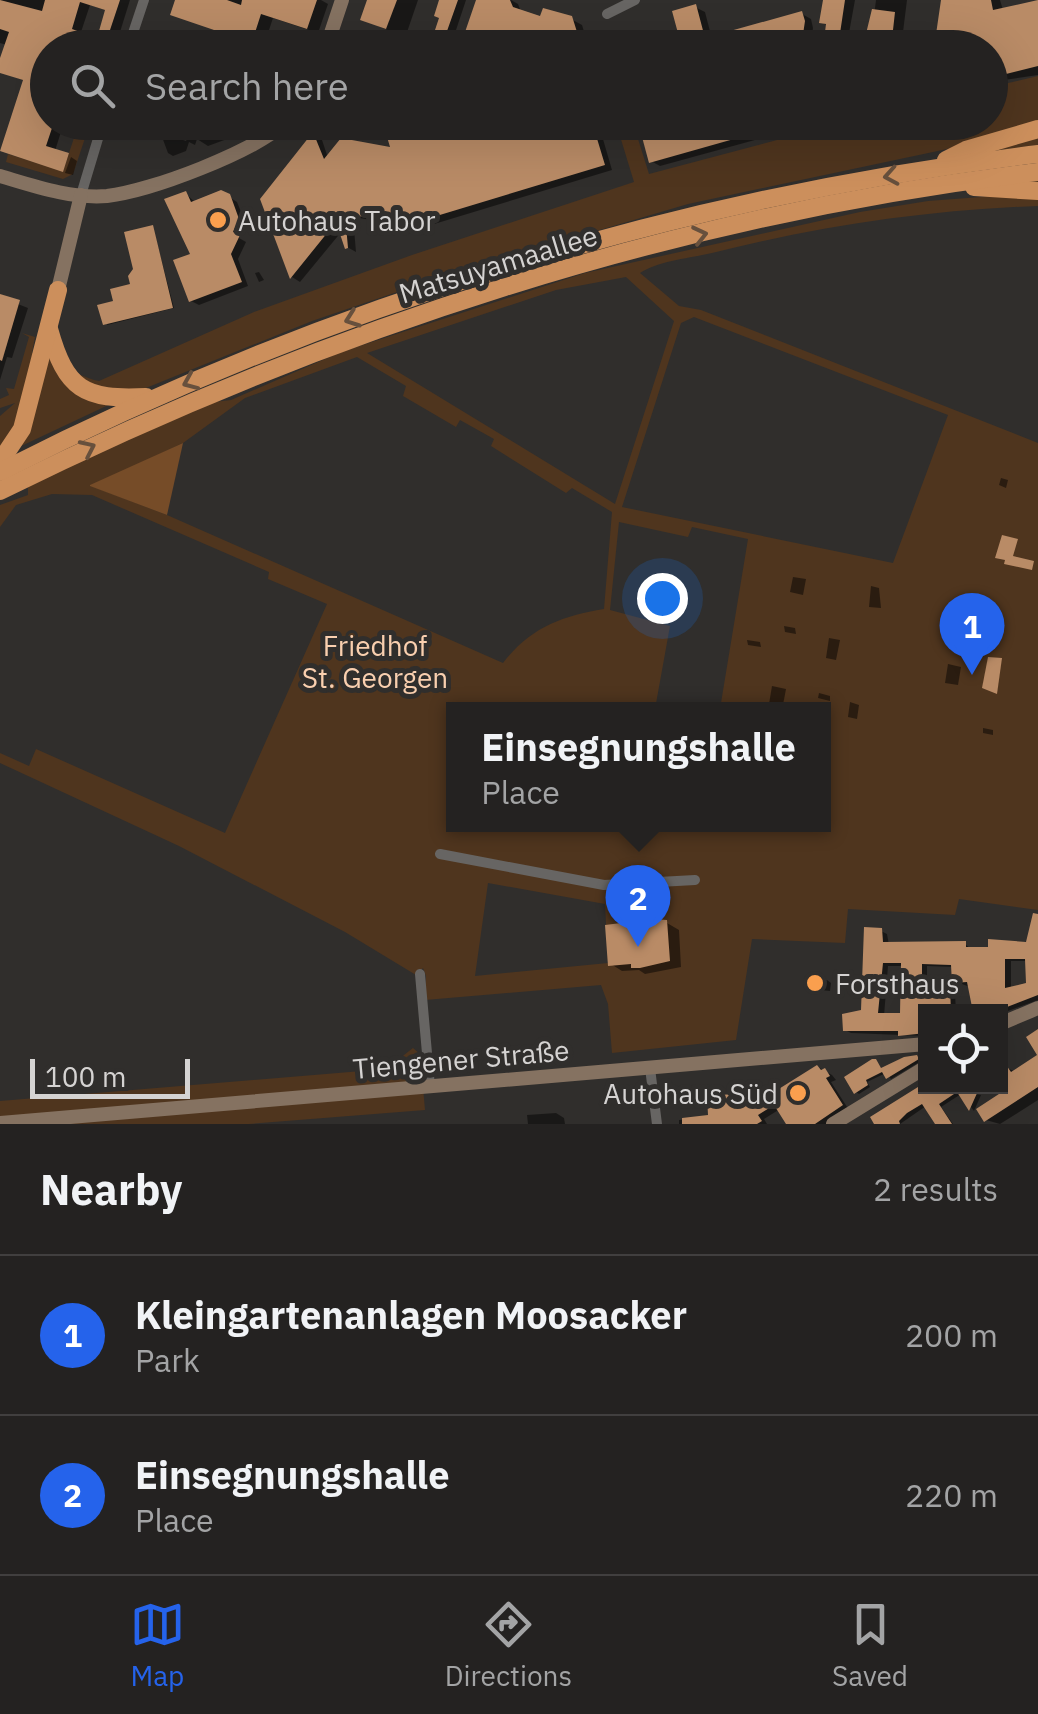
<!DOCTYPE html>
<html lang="en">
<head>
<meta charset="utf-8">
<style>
  :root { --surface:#242221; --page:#2c2a2a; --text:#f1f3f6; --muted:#a3a4a5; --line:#413f3f; --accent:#2563eb }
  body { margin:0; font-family:"IBM Plex Sans",sans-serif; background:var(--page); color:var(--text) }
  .controls { position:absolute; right:30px; bottom:30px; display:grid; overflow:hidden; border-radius:0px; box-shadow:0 10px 40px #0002 }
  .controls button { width:90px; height:90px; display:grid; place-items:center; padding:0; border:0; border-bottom:2px solid var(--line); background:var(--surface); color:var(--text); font:50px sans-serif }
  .scale { position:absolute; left:30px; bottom:25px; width:160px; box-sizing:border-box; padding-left:10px; border:5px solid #d5d3d2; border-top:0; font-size:28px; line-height:35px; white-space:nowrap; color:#d5d3d2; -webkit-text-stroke:8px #302e2c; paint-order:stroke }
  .you { position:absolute; left:662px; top:598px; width:35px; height:35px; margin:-25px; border:8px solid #fff; border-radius:50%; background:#1a73e8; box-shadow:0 0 0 15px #1a73e833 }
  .badge { display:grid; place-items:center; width:65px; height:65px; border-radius:50%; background:var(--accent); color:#fff; font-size:32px; font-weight:700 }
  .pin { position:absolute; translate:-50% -82px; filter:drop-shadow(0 2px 5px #0008) }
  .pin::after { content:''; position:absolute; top:52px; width:35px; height:30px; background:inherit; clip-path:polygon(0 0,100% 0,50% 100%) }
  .popup { position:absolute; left:446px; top:702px; width:385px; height:130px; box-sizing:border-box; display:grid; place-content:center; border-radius:0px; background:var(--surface); filter:drop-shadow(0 2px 8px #0005); font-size:32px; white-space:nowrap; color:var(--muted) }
  .popup b { font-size:38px; color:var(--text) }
  .popup::after { content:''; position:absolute; left:50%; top:100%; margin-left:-20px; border:20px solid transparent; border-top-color:var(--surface) }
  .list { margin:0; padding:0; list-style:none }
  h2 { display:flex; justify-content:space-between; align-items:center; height:130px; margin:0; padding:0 40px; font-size:42px }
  h2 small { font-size:32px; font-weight:400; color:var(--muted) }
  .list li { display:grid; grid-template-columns:65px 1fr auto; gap:30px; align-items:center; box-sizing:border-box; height:160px; padding:0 40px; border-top:2px solid var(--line) }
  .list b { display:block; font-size:38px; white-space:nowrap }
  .list p { margin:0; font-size:32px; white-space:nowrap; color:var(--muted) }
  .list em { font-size:32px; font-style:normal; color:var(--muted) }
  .icon { flex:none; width:55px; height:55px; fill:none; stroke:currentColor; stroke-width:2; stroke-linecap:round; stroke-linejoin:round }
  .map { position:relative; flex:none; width:1038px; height:1124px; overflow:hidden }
  .search { position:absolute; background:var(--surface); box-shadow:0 10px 40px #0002; left:30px; right:30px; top:30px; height:110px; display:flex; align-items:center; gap:25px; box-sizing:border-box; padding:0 35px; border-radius:55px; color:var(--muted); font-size:38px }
  .sheet { height:450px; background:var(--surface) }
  nav { display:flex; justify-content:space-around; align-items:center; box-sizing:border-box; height:140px; border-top:2px solid var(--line); background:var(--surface); font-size:28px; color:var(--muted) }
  nav a { display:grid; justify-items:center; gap:5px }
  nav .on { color:var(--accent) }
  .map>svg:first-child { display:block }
  .green { fill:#4f351e; fill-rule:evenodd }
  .forest { fill:#764c28 }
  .shadow { fill:#0007; fill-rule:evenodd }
  .building { fill:#b98b66; fill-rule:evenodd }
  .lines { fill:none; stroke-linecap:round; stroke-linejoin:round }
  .street { stroke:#676563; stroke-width:10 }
  .secondary { stroke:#857261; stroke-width:14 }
  .highway { stroke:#cc8f5c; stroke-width:18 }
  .oneway { stroke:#67503d }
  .poi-dot { fill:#fa9f4e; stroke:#302e2c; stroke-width:4 }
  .labels { text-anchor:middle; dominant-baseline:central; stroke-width:10; stroke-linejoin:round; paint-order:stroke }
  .poi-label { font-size:28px; fill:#d5d3d2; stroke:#302e2c; text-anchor:start }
  .street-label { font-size:28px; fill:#d5d3d2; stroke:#302e2c }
  .park-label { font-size:28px; fill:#f9cfaf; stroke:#302e2c }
</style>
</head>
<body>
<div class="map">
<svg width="1038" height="1124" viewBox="0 0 1038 1124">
  <rect width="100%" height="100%" fill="#302e2c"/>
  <!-- green -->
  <g class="green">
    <path d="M1038,76V145L992,151L966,145L688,204L447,275L312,321L136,392L0,456V416L15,403L0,408V399L9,395L6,388L14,389L29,337L22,333L35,337L32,353C57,356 73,376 99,381L254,312L412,255L634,182L616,123H633L649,174L841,123L990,122L991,87Z"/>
    <polygon points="79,123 90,123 73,174 63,179 6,162 8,154 63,171"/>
    <path d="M1038,181V206C928,210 819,226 712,253C690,258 658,261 640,273L679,306L701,310L1038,443V910L959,899L955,915L848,909L845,943L752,939L736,1040L612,1053L608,1004L601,985L425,1000L426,976L423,968L416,975L345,932L179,846L0,763V753L29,766L36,749L225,833L327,604L268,579L269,572L92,495L52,494L16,505L0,527V505L28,495V486L205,403L231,400L341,352L585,273L860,212L928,201L994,196L1009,185ZM626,277L674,321L615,504L367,353L556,290ZM694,317L948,415L893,563L622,507L681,323ZM357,357L406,386L403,396L456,427L460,420L494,439L491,446L566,493L572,488L612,512L604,609C561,616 530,628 503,663L167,515L92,486L183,443L245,398ZM619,522L688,537L692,527L748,539L720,709L823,710V824H453V710L655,709L670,626L610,610ZM488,883L605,904L608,963L475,976Z"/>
    <polygon points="413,1048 420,1054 425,1110 249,1124 0,1124 0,1101 386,1069"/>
  </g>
  <!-- forest -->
  <polygon class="forest" points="183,443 167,515 90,486 90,485"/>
  <!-- shadow -->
  <g class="shadow">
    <path d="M0,0H130L115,48H48V122H64L55,151L11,155L25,81L0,71L7,45L0,43ZM90,5L108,11L99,41L80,35Z"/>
    <polygon points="178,0 321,0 328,4 318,33 273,18 263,48 211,48 217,31 173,14"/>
    <polygon points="369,0 418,0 405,38 363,19"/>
    <polygon points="442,0 466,0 450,48 432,48 442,18"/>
    <polygon points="479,0 511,0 518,4 521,12 542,19 571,19 582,25 589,48 541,48 544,38 536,36 532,48 500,48 477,40 467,34"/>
    <polygon points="825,0 855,0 847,44 826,48 828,26 822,22"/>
    <polygon points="876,0 907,0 901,48 870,48"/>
    <polygon points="956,0 1000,0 1003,10 1038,2 1038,75 990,82 990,48"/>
    <polygon points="695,7 705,12 712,39 802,14 811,19 813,28 810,48 682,48"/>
    <polygon points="629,38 638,43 640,48 619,48 617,41"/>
    <polygon points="204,122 239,122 209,133 209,139 239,128 238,135 208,146 197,139 195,145 189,142 186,151 173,156 168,153 162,137 169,135 186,141 188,136 198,140"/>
    <polygon points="441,122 598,122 612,170 421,228 353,217 356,252 347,247 342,231 300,282 292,277 262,199 314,136 322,140 328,158 394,150 415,124 422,128"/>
    <polygon points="640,122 799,122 799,128 660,166 651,161"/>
    <polygon points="71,157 77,161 73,175 65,173"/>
    <polygon points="186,194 196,203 229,197 237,202 246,224 239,238 246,242 238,259 248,286 199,305 191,301 193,255"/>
    <polygon points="153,228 174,308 107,325 116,303 133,286"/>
    <polygon points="259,272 264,280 259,282 255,273"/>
    <polygon points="0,297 28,308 12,358 7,357 0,380"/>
    <polygon points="1001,478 1008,480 1006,488 999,485"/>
    <polygon points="793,577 806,579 803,595 790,592"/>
    <polygon points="871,586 879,588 881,608 869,607"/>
    <polygon points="964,607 972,609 969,629 953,626 954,619 962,620"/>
    <polygon points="784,626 795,628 796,634 785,632"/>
    <polygon points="829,638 840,640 836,660 826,658"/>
    <polygon points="747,640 760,642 761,647 748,645"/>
    <polygon points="948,664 961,667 958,685 945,683"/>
    <polygon points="772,686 786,689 782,710 768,710"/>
    <polygon points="819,693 830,696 830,701 818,698"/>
    <polygon points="850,702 859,705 857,719 848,717"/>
    <polygon points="983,728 993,730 993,735 983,733"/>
    <path d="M1036,912L1038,1000L1000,1014L967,1012L974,1009L970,987L954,981V967L927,966V992L949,991L955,994L956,1012H926V1036L851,1033L845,1030L864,1012L881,931L887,934L889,945L965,944L972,950L1028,945ZM1011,961H1027L1029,985L1011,990ZM888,966H903L902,1015L884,1016Z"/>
    <polygon points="667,923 679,930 681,967 645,974 639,970 622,971 611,964"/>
    <polygon points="805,978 827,980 831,983 830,991 810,989 805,987"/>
    <polygon points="917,1058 921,1061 891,1079 886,1073 867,1082 870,1087 859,1094 856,1092 875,1062 882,1070"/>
    <polygon points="1038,1058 1038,1100 1000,1124 986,1120 1006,1093 1000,1085 1000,1065 1016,1072"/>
    <polygon points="818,1067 832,1075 836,1080 831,1082 849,1110 826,1124 789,1124 780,1109 764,1119 767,1124 679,1124 679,1120 711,1118 747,1095 758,1105"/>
    <polygon points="926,1086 981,1095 974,1111 961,1094 941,1107 953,1124 938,1124 926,1106 900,1124 877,1124"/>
    <polygon points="556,1113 564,1118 565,1124 528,1124 527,1115"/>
  </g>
  <!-- building -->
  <g class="building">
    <path d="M0,0L42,11L45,0H120L104,48H48V122H54L46,146L69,153L63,172L0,151L23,80L0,73V58L9,32L0,29ZM80,2L105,10L97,38L72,29Z"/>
    <polygon points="175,0 227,0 241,5 242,0 317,0 307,29 261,14 250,48 209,48 214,30 170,15"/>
    <polygon points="367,0 397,0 386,29 360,20"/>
    <polygon points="439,0 458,0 441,48 429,48 439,18 434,16"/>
    <polygon points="476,0 510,0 513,7 540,16 543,8 572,16 582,48 539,48 542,38 525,32 520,48 502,48 464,35"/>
    <polygon points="823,0 845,0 839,40 856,42 856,48 823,48 826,24 819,23"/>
    <polygon points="941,0 991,0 993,10 1038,0 1038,66 1002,75 1001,71 990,73 990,48 934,48"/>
    <polygon points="696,4 705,38 802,11 805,21 801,48 682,48 672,11"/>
    <polygon points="872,9 895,12 891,48 868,48 869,42 864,42"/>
    <polygon points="411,122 415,122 417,127 433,122 592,122 605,165 410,224 345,214 348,248 345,249 336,222 290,279 260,199 313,132 324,159 341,138 390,147 385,130"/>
    <polygon points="638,122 782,122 783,125 649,163"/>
    <polygon points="221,190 230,194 239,219 233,232 240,235 231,254 242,282 189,302 173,260 190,254 164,199 186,191 191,202"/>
    <polygon points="153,225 173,308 103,325 97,305 113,301 110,289 130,284 128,276 133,269 124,232"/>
    <polygon points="0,294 20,300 2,361 0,360"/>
    <polygon points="1002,535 1018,539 1013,556 1034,561 1032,570 1004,564 1005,560 995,558"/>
    <polygon points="988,657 1002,658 997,694 982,688"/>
    <path d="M1033,913L1038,914V995L994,1012H973L967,982L952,983L951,965L922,964V990L950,988L951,1012H926V1033L898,1036V1031H843L842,1014L861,1010L864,927L882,928L883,942L966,941V947H988V939L1026,942ZM1005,959H1025L1026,983L1005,988ZM883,963H901L900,1013H878Z"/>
    <polygon points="653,919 667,920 670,961 640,968 631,968 631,964 608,966 605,925"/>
    <polygon points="1038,1029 1038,1087 984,1122 976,1109 1002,1092 1000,1056 1011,1072 1037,1055 1026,1037"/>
    <polygon points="917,1055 919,1059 886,1079 882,1072 866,1080 868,1085 854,1094 844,1077 872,1059 876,1059 881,1068 904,1057"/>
    <polygon points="817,1065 821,1070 825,1068 830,1076 826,1078 843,1105 815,1124 786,1124 774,1105 758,1115 762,1121 757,1124 682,1124 682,1118 708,1115 707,1096 747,1093 755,1104"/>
    <polygon points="926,1082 926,1086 967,1086 978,1091 969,1111 957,1092 939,1104 952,1124 935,1124 922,1104 907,1113 899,1121 900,1124 874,1124 870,1117"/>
  </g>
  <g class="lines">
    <!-- street -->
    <g class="street">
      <polyline points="607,14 635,0"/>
      <polyline points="128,48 144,0"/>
      <polyline points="81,195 103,122"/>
      <polyline points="440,854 604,885 695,880"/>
      <polyline points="420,974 430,1087"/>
      <polyline points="650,1068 657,1124"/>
    </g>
    <!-- secondary -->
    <g class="secondary">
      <polyline points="326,48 342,0"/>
      <path d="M0,176C34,186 71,199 107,196C151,191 254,152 286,122"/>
      <polyline points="58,290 81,195"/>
      <polyline points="1000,1024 1038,1008"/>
      <polyline points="0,1123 926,1044"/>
      <polyline points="833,1124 926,1067"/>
    </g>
    <!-- highway -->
    <g class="highway">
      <polyline points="946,160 966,150 1038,129"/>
      <polyline points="974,187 1038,191"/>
      <path d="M49,329C66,390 84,400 146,397"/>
      <polyline points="0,462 22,429 58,290"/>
      <path d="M0,472C323,307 678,197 1038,154"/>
      <path d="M0,491C324,330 677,214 1038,172"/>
    </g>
  </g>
  <!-- one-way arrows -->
  <defs><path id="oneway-chevron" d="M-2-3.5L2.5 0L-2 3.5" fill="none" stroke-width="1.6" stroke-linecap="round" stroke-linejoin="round" transform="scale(2.5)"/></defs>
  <g class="oneway">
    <use href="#oneway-chevron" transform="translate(891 176) rotate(170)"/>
    <use href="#oneway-chevron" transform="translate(700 235) rotate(-13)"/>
    <use href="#oneway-chevron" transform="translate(352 319) rotate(160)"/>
    <use href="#oneway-chevron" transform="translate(190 382) rotate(157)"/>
    <use href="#oneway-chevron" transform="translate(88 448) rotate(-25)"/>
  </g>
  <!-- markers -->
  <g class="poi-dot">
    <circle cx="218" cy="220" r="10"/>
    <circle cx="815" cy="983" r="10"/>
    <circle cx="798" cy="1093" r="10"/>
  </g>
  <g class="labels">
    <!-- poi labels -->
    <g class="poi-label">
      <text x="238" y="220">Autohaus Tabor</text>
      <text x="835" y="983">Forsthaus</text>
      <text x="778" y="1093" text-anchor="end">Autohaus Süd</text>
    </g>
    <!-- street labels -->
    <g class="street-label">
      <text transform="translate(498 264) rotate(-17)">Matsuyamaallee</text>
      <text transform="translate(461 1059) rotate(-5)">Tiengener Straße</text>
    </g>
    <!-- park labels -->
    <g class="park-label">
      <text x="375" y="645">Friedhof<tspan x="375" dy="32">St. Georgen</tspan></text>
    </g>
  </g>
</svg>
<div class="controls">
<button><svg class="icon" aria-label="locate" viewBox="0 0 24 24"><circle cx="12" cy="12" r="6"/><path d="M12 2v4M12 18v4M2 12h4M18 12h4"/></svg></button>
</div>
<div class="scale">100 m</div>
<div class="you"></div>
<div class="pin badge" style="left:972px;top:675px">1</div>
<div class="pin badge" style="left:638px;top:947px">2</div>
<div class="popup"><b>Einsegnungshalle</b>Place</div>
<div class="search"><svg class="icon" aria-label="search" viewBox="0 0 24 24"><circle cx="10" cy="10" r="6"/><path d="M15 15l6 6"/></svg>Search here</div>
</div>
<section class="sheet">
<h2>Nearby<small>2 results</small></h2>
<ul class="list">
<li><span class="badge">1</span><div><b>Kleingartenanlagen Moosacker</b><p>Park</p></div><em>200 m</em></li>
<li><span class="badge">2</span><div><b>Einsegnungshalle</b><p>Place</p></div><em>220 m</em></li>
</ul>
</section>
<nav>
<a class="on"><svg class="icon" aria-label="map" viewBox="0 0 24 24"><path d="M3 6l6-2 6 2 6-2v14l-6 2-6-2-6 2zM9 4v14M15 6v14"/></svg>Map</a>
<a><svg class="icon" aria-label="directions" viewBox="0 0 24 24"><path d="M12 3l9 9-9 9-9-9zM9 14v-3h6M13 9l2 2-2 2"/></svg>Directions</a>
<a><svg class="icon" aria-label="saved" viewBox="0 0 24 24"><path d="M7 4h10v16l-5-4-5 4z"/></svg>Saved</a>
</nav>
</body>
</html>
